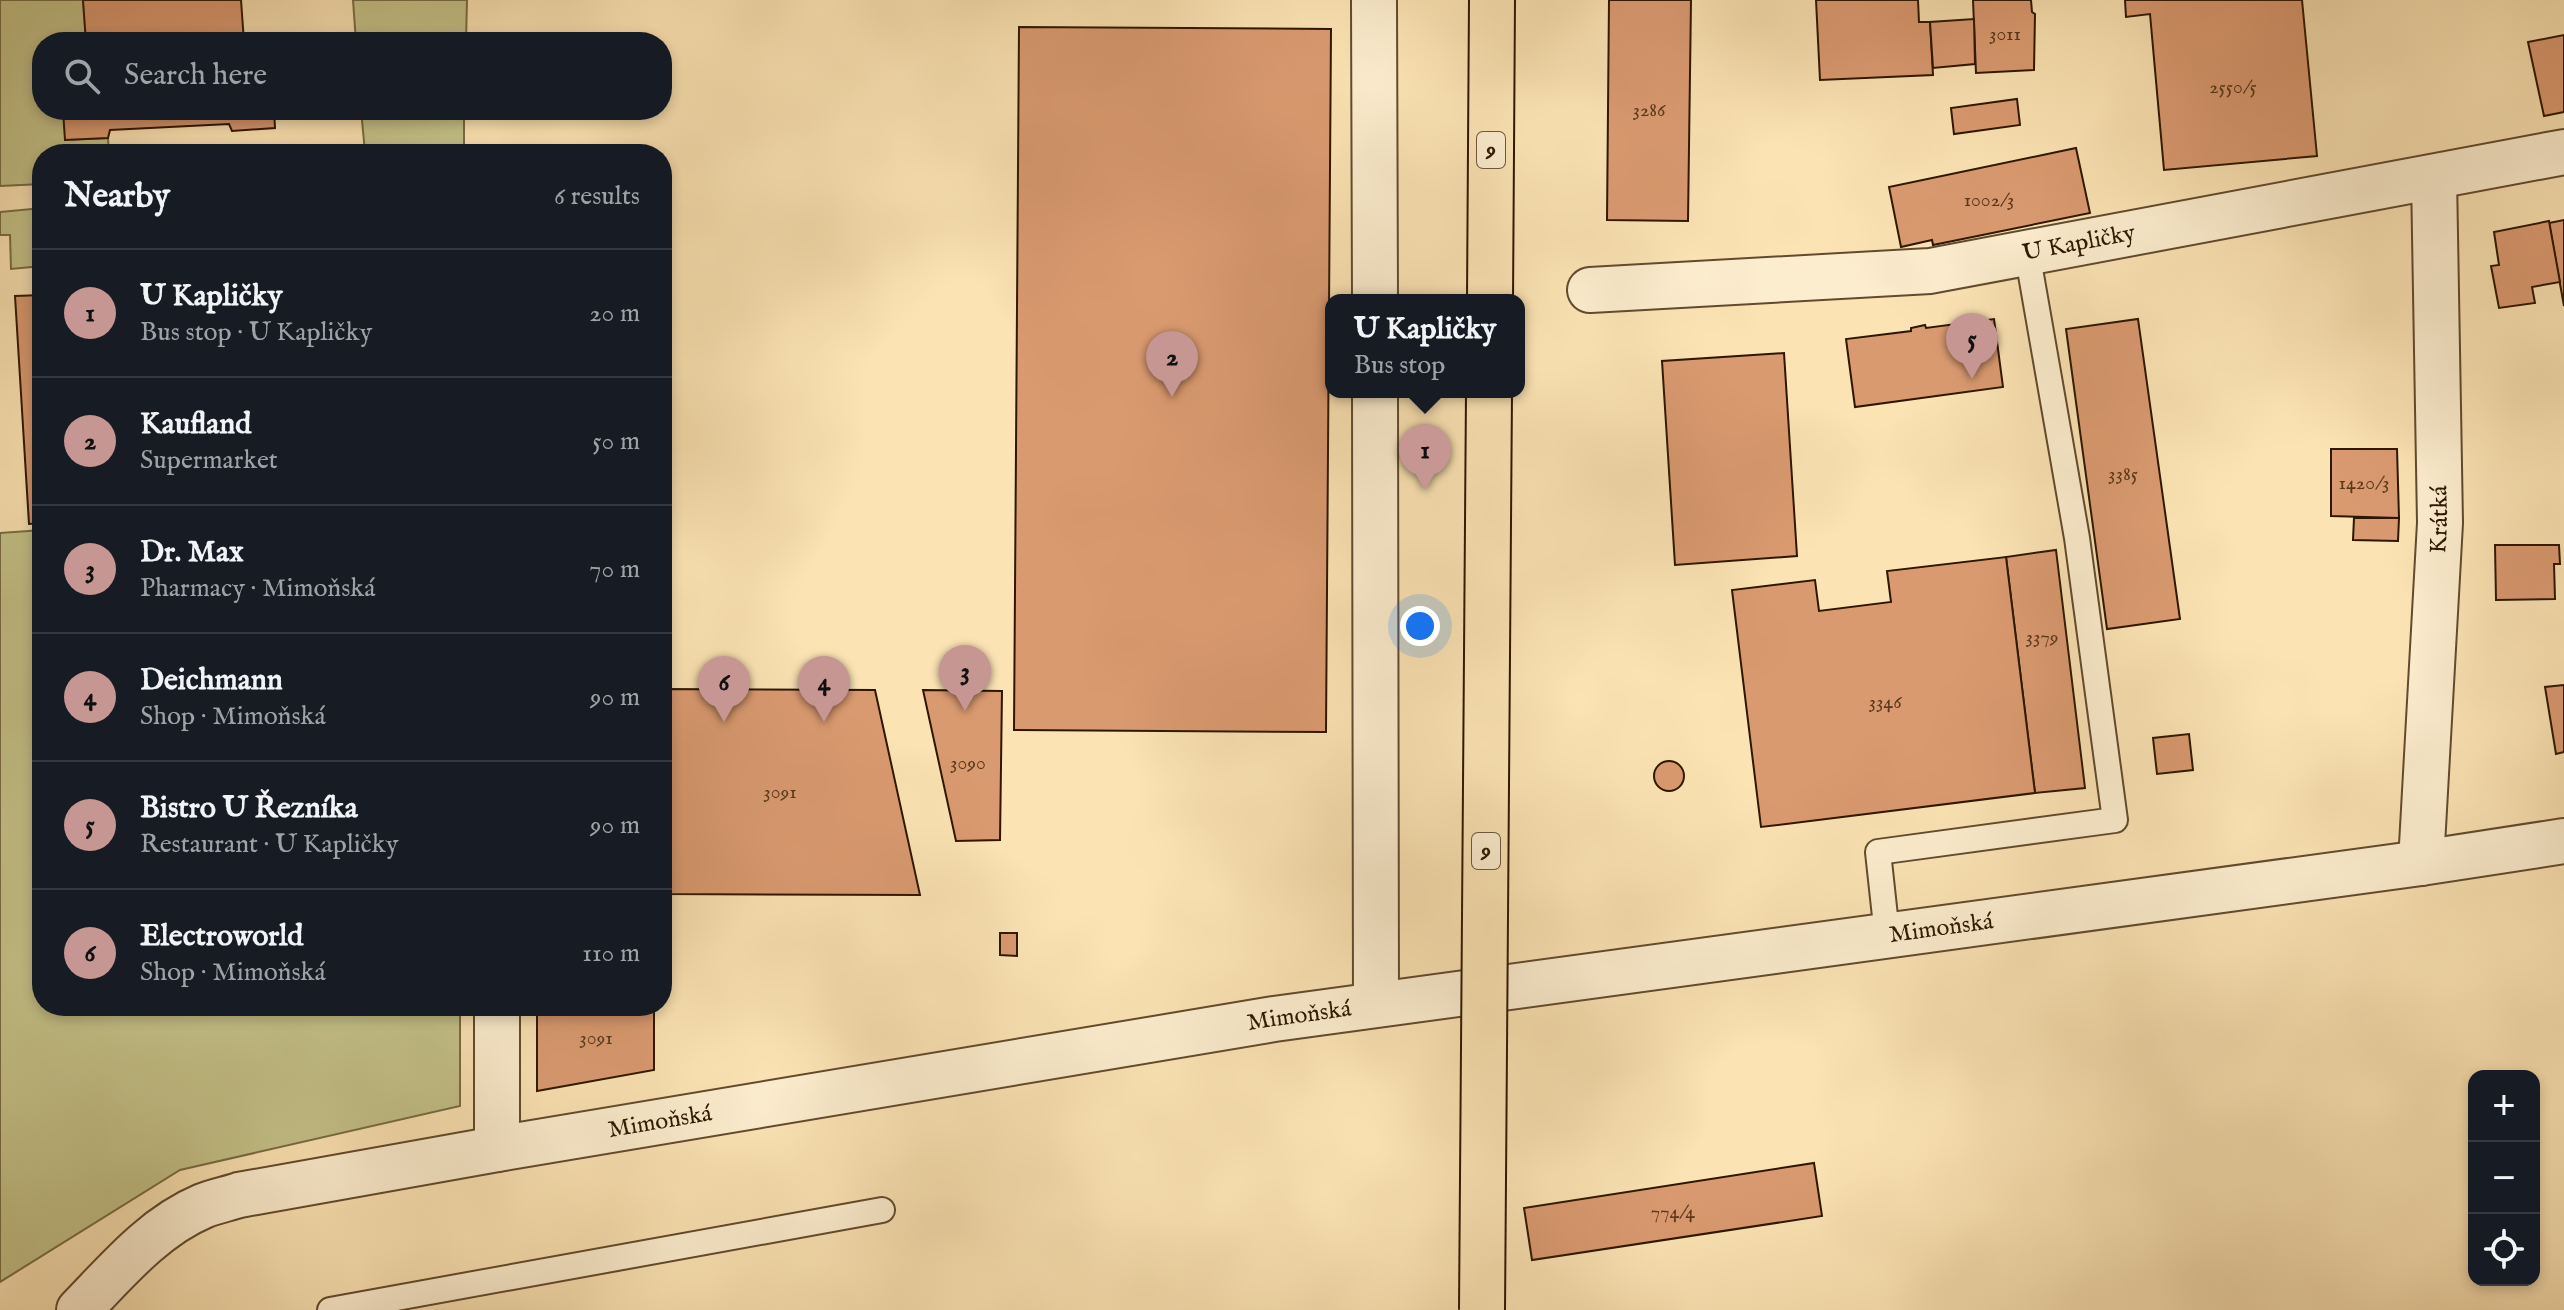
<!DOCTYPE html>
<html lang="en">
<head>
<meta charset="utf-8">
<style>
  :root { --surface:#171b24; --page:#20242c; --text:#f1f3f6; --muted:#9ea1a6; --line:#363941; --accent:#c59692 }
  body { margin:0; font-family:"IM FELL English",serif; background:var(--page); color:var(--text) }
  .controls { position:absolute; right:24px; bottom:24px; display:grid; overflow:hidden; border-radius:16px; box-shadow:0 4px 12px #0003 }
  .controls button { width:72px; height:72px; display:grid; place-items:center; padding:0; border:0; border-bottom:2px solid var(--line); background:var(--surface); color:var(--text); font:40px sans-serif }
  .you { position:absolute; left:1420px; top:626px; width:28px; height:28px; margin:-20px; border:6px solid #fff; border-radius:50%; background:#1a73e8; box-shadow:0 0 0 12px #1a73e833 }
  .badge { display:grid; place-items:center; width:52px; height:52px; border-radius:50%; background:var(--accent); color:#111; font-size:26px; font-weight:700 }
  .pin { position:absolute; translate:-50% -66px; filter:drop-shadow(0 2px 4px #0008) }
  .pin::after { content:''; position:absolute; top:42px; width:28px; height:24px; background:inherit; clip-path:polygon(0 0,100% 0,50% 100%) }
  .popup { position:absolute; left:1325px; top:294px; width:200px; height:104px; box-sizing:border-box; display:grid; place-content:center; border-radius:16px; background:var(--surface); filter:drop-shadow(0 2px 6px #0005); font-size:26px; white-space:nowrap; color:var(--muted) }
  .popup b { font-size:30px; color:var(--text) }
  .popup::after { content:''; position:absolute; left:50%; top:100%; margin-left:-16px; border:16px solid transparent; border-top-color:var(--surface) }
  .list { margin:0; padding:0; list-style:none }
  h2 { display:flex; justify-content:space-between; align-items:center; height:104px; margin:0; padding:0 32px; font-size:34px }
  h2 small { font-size:26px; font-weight:400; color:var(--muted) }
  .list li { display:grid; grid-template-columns:52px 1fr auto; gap:24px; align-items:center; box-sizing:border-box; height:128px; padding:0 32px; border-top:2px solid var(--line) }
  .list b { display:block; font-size:30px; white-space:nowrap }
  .list p { margin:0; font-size:26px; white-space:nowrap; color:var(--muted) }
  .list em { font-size:26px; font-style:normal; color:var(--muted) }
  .icon { flex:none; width:44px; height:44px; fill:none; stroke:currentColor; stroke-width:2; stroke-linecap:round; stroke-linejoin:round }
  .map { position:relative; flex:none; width:2564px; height:1310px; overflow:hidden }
  .search { position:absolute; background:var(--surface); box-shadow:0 4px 12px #0003; left:32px; top:32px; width:640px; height:88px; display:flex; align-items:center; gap:20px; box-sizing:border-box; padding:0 28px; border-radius:32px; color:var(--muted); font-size:30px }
  .panel { position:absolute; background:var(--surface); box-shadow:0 4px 12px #0003; left:32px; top:144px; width:640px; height:872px; border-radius:32px }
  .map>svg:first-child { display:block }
  .green { fill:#c4c289; stroke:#796c44; stroke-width:2 }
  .building { fill:#da9a70; stroke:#2e1700; stroke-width:2 }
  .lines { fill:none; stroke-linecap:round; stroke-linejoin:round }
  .lane-casing { stroke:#614a2d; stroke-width:28 }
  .street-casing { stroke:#614a2d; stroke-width:48 }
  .primary-casing { stroke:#2e1700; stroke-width:48 }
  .lane { stroke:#fcedce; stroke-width:24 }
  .street { stroke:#fcedce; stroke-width:44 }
  .primary { stroke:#fbe3b3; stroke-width:44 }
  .primary-bridge-casing { stroke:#2e1700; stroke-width:48; stroke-linecap:butt }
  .primary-bridge { stroke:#fbe3b3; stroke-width:44 }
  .labels { text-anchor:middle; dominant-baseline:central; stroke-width:7; stroke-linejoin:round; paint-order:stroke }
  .number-label { font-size:20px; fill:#59381c }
  .shield { fill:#fcedce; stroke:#6c573e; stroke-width:2 }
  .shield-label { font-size:22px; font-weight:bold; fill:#2e1700 }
  .street-label { font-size:24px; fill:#2e1700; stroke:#fcedce }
</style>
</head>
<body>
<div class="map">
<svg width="2564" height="1310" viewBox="0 0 2564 1310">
  <rect width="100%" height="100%" fill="#fbe3b3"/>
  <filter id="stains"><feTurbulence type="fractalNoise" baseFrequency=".0025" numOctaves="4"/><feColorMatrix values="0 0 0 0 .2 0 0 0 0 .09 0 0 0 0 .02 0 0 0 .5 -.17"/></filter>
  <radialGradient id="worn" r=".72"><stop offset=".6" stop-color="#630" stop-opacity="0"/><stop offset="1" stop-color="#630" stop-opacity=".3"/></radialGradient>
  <!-- green -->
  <g class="green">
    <polygon points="0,0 83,0 86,42 42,42 42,110 63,110 66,140 108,138 109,154 42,154 42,184 0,186"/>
    <polygon points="353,0 467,0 466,42 356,42"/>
    <polygon points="361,110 464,110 464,147 365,152"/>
    <polygon points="42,208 42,266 11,269 10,235 0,235 0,212"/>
    <polygon points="42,530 42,1006 460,1006 460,1106 180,1170 0,1282 0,533"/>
  </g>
  <!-- building -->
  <g class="building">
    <polygon points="83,0 241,0 244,42 86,42"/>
    <polygon points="1609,0 1691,0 1688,221 1607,220"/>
    <polygon points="1816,0 1918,0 1919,22 1930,22 1933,75 1820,80"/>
    <polygon points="1973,0 2031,0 2032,12 2035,14 2034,70 1976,73"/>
    <polygon points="2125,0 2302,0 2317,156 2164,170 2150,14 2126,17"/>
    <polygon points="1974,19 1975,64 1933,68 1930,22"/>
    <polygon points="1019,27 1331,29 1326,732 1014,730"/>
    <polygon points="2564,35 2564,112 2544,116 2528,42"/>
    <polygon points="2017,99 2020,125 1954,134 1951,108"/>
    <polygon points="63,110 274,110 275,128 232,131 229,124 110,130 108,138 65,140"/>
    <polygon points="2076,148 2090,213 1933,245 1932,240 1901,247 1889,187"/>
    <polygon points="2564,220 2564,306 2549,223"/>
    <polygon points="2549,221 2560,282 2532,287 2535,303 2499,308 2491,266 2499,265 2494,232"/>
    <polygon points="42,295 42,523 29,524 15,296"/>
    <polygon points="1994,319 2003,387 1855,407 1846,339 1911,331 1911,328 1925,325 1926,328"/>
    <polygon points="2138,319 2180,619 2107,629 2066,329"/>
    <polygon points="1784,353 1797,556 1675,565 1662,361"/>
    <polygon points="2331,449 2397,449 2399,518 2331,516"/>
    <polygon points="2354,518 2399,518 2398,541 2353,540"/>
    <polygon points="2495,545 2559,545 2560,564 2554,564 2555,599 2496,600"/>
    <polygon points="2056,550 2085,788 2035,793 2006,557"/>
    <polygon points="2006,557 2035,793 1761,827 1732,590 1815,580 1819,611 1891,602 1887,571"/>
    <polygon points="2564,685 2564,752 2556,754 2545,687"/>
    <polygon points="662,689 875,690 920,895 662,894"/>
    <polygon points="923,690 1002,691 1000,840 956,841"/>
    <polygon points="2189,734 2193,770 2157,774 2153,738"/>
    <circle cx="1669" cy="776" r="15"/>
    <polygon points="1000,933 1017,933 1017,956 1000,955"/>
    <polygon points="537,1006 654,1006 654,1070 537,1091"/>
    <polygon points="1814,1163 1822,1216 1532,1260 1524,1208"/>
  </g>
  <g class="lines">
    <defs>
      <g id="lane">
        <polyline points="1887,935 1878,852 2115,820 2077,538 2027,252"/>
        <polyline points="330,1310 882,1210"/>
      </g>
      <g id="street">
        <polyline points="1374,0 1375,300"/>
        <path id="s1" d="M1590,290L1930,271L2564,152"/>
        <polyline points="1375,392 1376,1004"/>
        <path id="s2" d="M2421,863L2440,523L2434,177"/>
        <polyline points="497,1006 497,1149"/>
        <path id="s3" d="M79,1310C116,1272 153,1227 203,1206C215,1201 227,1199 239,1195L497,1149L1274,1019L2421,863L2564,841"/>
      </g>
      <polyline id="primary" points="1490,300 1492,0"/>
    </defs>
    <!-- lane casing -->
    <use href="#lane" class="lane-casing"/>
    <!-- street casing -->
    <use href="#street" class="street-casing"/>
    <!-- primary casing -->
    <use href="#primary" class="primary-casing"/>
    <!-- lane -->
    <use href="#lane" class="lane"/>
    <!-- street -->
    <use href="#street" class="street"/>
    <!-- primary -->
    <use href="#primary" class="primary"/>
    <defs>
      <polyline id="primary-bridge" points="1482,1310 1489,392"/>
    </defs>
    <!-- primary-bridge casing -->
    <use href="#primary-bridge" class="primary-bridge-casing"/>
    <!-- primary-bridge -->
    <use href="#primary-bridge" class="primary-bridge"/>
  </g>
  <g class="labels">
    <!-- number labels -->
    <g class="number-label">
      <text x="2005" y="34">3011</text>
      <text x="2233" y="87">2550/5</text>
      <text x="1649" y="110">3286</text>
      <text x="1989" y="200">1002/3</text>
      <text x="2123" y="474">3385</text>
      <text x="2364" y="483">1420/3</text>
      <text x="2042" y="637">3379</text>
      <text x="1885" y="702">3346</text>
      <text x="968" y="763">3090</text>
      <text x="780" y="792">3091</text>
      <text x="596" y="1038">3091</text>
      <text x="1673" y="1212">774/4</text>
    </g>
    <!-- shield labels -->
    <g class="shield">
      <rect x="1477" y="132" width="28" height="36" rx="6"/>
      <rect x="1472" y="833" width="28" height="36" rx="6"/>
    </g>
    <g class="shield-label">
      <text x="1491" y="150">9</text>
      <text x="1486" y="851">9</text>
    </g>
    <!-- street labels -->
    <g class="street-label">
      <text stroke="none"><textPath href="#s1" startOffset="492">U Kapličky</textPath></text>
      <text stroke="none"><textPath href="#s2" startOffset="344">Krátká</textPath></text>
      <text stroke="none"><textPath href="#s3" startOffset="1924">Mimoňská</textPath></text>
      <text stroke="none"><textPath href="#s3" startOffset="1276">Mimoňská</textPath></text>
      <text stroke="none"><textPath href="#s3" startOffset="628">Mimoňská</textPath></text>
    </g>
  </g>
  <rect width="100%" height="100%" filter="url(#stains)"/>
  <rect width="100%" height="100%" fill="url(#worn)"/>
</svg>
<div class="controls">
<button>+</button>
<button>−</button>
<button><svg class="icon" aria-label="locate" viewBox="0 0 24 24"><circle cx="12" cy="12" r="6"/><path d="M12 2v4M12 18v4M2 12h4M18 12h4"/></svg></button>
</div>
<div class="you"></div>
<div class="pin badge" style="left:1425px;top:490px">1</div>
<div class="popup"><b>U Kapličky</b>Bus stop</div>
<div class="pin badge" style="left:1172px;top:397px">2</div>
<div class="pin badge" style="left:965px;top:711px">3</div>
<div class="pin badge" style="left:824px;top:722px">4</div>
<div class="pin badge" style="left:1972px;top:379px">5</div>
<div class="pin badge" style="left:724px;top:722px">6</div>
<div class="search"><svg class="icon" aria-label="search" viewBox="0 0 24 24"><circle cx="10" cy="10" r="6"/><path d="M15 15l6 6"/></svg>Search here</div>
<section class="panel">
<h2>Nearby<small>6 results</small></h2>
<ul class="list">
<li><span class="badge">1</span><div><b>U Kapličky</b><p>Bus stop · U Kapličky</p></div><em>20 m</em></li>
<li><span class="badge">2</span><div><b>Kaufland</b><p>Supermarket</p></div><em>50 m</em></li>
<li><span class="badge">3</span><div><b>Dr. Max</b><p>Pharmacy · Mimoňská</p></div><em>70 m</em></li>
<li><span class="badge">4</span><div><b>Deichmann</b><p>Shop · Mimoňská</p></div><em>90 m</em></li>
<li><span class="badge">5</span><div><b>Bistro U Řezníka</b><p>Restaurant · U Kapličky</p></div><em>90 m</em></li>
<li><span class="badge">6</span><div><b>Electroworld</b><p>Shop · Mimoňská</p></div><em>110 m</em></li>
</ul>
</section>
</div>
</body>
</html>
